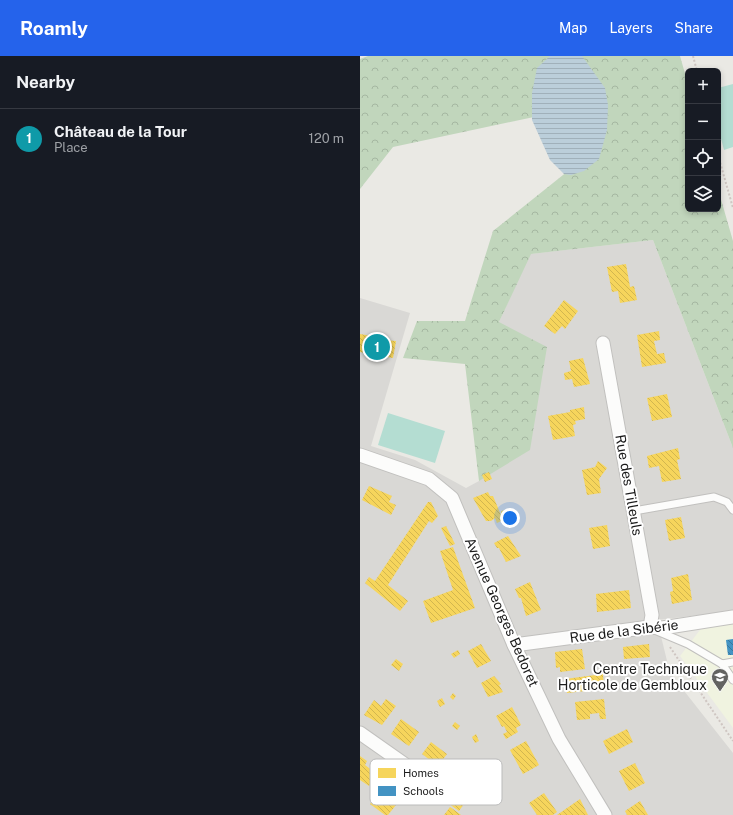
<!DOCTYPE html>
<html lang="en">
<head>
<meta charset="utf-8">
<style>
  :root { --surface:#171b24; --page:#20242c; --text:#f1f3f6; --muted:#9ea1a6; --line:#363941; --accent:#2563eb }
  body { margin:0; font-family:"Public Sans",sans-serif; background:var(--page); color:var(--text) }
  .controls { position:absolute; right:12px; top:12px; display:grid; overflow:hidden; border-radius:6px; box-shadow:0 2px 6px #0003 }
  .controls button { width:36px; height:36px; display:grid; place-items:center; padding:0; border:0; border-bottom:1px solid var(--line); background:var(--surface); color:var(--text); font:20px sans-serif }
  .you { position:absolute; left:150px; top:462px; width:14px; height:14px; margin:-10px; border:3px solid #fff; border-radius:50%; background:#1a73e8; box-shadow:0 0 0 6px #1a73e833 }
  .badge { display:grid; place-items:center; width:26px; height:26px; border-radius:50%; background:var(--accent); color:#fff; font-size:13px; font-weight:700 }
  .pin { position:absolute; translate:-50% -50%; border:2px solid #fff; box-shadow:0 1px 4px #0006 }
  .list { margin:0; padding:0; list-style:none }
  h2 { display:flex; justify-content:space-between; align-items:center; height:52px; margin:0; padding:0 16px; font-size:17px }
  h2 small { font-size:13px; font-weight:400; color:var(--muted) }
  .list li { display:grid; grid-template-columns:26px 1fr auto; gap:12px; align-items:center; box-sizing:border-box; height:60px; padding:0 16px; border-top:1px solid var(--line) }
  .list b { display:block; font-size:15px; white-space:nowrap }
  .list p { margin:0; font-size:13px; white-space:nowrap; color:var(--muted) }
  .list em { font-size:13px; font-style:normal; color:var(--muted) }
  .icon { flex:none; width:22px; height:22px; fill:none; stroke:currentColor; stroke-width:2; stroke-linecap:round; stroke-linejoin:round }
  .map { position:relative; flex:none; width:373px; height:759px; overflow:hidden }
  header { display:flex; align-items:center; gap:24px; box-sizing:border-box; height:56px; padding:0 20px; background:var(--accent); color:#fff }
  header strong { font-size:19px }
  nav { display:flex; gap:22px; margin-inline-start:auto; font-size:14px }
  main { display:flex }
  aside { flex:1; background:var(--surface) }
  .map>svg:first-child { display:block }
  .residential { fill:#d9d8d5 }
  .education { fill:#f0f3e0 }
  .forest { fill:url(#forest-crowns) }
  .pitch { fill:#b4ddd2 }
  .water { fill:url(#water-rules) }
  .homes { fill:url(#homes-back-hatch) }
  .schools { fill:url(#schools-back-hatch) }
  .lines { fill:none; stroke-linecap:round; stroke-linejoin:round }
  .service-casing { stroke:#c1c0be; stroke-width:9 }
  .minor-casing { stroke:#c1c0be; stroke-width:15 }
  .path { stroke:#cfc6c2; stroke-width:2; stroke-dasharray:2 2; stroke-linecap:butt }
  .service { stroke:#fcfcfb; stroke-width:7 }
  .minor { stroke:#fcfcfb; stroke-width:13 }
  .labels { text-anchor:middle; dominant-baseline:central; stroke-width:4; stroke-linejoin:round; paint-order:stroke }
  .street-label { font-size:14px; fill:#1b1b1b; stroke:#fff }
  .poi-label { font-size:14px; fill:#1b1b1b; stroke:#fff; text-anchor:end }
  .key { fill:#fff; stroke:#bbb; stroke-width:1 }
  .key-label { font-size:11px; fill:#1b1b1b }
</style>
</head>
<body>
<header>
<strong>Roamly</strong>
<nav><a>Map</a><a>Layers</a><a>Share</a></nav>
</header>
<main>
<aside>
<h2>Nearby<small></small></h2>
<ul class="list">
<li><span class="badge" style="background:#0f9aa8">1</span><div><b>Château de la Tour</b><p>Place</p></div><em>120 m</em></li>
</ul>
</aside>
<div class="map">
<svg width="373" height="759" viewBox="0 0 373 759">
  <defs>
    <pattern id="forest-crowns" width="20" height="18" patternUnits="userSpaceOnUse"><rect width="20" height="18" fill="#c1d6bc"/><path d="M2 6a3 3 0 1 1 6 0M12 15a3 3 0 1 1 6 0" fill="none" stroke="#a5b7a1"/></pattern>
    <pattern id="water-rules" width="6" height="5" patternUnits="userSpaceOnUse"><rect width="6" height="5" fill="#bbceda"/><path d="M0 2.5h6" fill="none" stroke="#a0b0ba"/></pattern>
    <pattern id="homes-back-hatch" width="6" height="6" patternUnits="userSpaceOnUse"><rect width="6" height="6" fill="#f6d55c"/><path d="M-1 5l2 2M0 0l6 6M5-1l2 2" fill="none" stroke="#d2b64f"/></pattern>
    <pattern id="schools-back-hatch" width="6" height="6" patternUnits="userSpaceOnUse"><rect width="6" height="6" fill="#4393c3"/><path d="M-1 5l2 2M0 0l6 6M5-1l2 2" fill="none" stroke="#37779e"/></pattern>
  </defs>
  <rect width="100%" height="100%" fill="#eae9e4"/>
  <!-- residential -->
  <polygon class="residential" points="293,184 373,392 373,555 297,564 310,617 373,697 373,759 0,759 0,242 50,257 11,390 55,404 106,432 119,425 139,266 170,198"/>
  <!-- education -->
  <polygon class="education" points="373,566 373,672 320,600 343,570"/>
  <!-- forest -->
  <polygon class="forest" points="8,0 320,0 328,28 328,153 358,153 358,133 373,185 373,392 293,184 171,198 139,266 187,291 170,394 119,425 105,308 43,302 57,265 105,265 133,175 228,99 188,58 33,91 0,133 0,3"/>
  <!-- pitch -->
  <g class="pitch">
    <polygon points="373,28 373,91 364,94 358,71 358,32"/>
    <polygon points="28,357 85,375 75,407 18,389"/>
  </g>
  <!-- water -->
  <polygon class="water" points="190,0 222,0 245,32 248,49 247,74 239,103 224,115 211,119 204,118 190,104 172,64 172,37 177,12"/>
  <!-- homes -->
  <g class="homes">
    <polygon points="266,208 270,231 274,230 277,244 260,247 258,235 252,236 247,211"/>
    <polygon points="204,244 218,255 205,273 202,270 195,278 184,270"/>
    <polygon points="299,275 300,284 294,285 297,298 304,297 306,307 282,311 277,279"/>
    <polygon points="0,278 12,280 13,283 36,285 33,302 0,296"/>
    <polygon points="223,302 230,328 214,331 212,323 205,324 204,317 211,315 209,305"/>
    <polygon points="307,338 312,361 292,365 287,342"/>
    <polygon points="224,351 225,363 215,365 216,368 213,369 215,380 193,384 188,360 210,356 210,354"/>
    <polygon points="318,392 320,403 317,404 321,423 302,426 299,410 289,412 287,400"/>
    <polygon points="238,405 247,412 239,423 241,437 227,439 222,414 235,411"/>
    <polygon points="129,416 132,423 125,426 122,419"/>
    <polygon points="9,430 32,440 29,446 36,449 31,459 2,444"/>
    <polygon points="128,436 130,440 133,440 141,459 141,455 145,454 148,462 137,467 135,462 131,465 126,465 113,442"/>
    <polygon points="68,446 71,446 78,460 72,467 69,465 28,529 48,545 40,555 5,527 9,521 15,525"/>
    <polygon points="321,461 325,482 309,485 305,464"/>
    <polygon points="247,469 250,490 233,493 229,472"/>
    <polygon points="86,470 95,488 90,490 81,472"/>
    <polygon points="148,480 161,500 146,506 139,492 137,492 134,487"/>
    <polygon points="93,491 115,552 71,567 63,545 93,534 80,495"/>
    <polygon points="328,518 332,544 312,548 310,536 313,535 311,522"/>
    <polygon points="170,526 181,554 166,560 161,542 159,542 155,533"/>
    <polygon points="269,534 271,552 237,556 236,538"/>
    <polygon points="121,588 131,605 117,612 108,595"/>
    <polygon points="289,588 290,601 264,603 263,591"/>
    <polygon points="222,593 225,613 200,616 200,611 196,612 195,596"/>
    <polygon points="98,594 100,598 94,602 91,598"/>
    <polygon points="36,603 43,608 39,615 31,609"/>
    <polygon points="243,618 244,633 207,637 205,623"/>
    <polygon points="134,620 141,628 139,629 143,636 128,641 121,627"/>
    <polygon points="93,637 96,640 93,644 90,641"/>
    <polygon points="82,642 85,648 80,651 77,645"/>
    <polygon points="26,643 36,650 22,669 4,659 14,644 21,650"/>
    <polygon points="244,643 246,663 240,663 239,657 230,658 230,663 217,664 215,646"/>
    <polygon points="152,651 161,669 156,672 158,676 146,683 143,678 147,676 144,670 142,671 136,660"/>
    <polygon points="41,663 59,676 49,690 31,678"/>
    <polygon points="95,666 100,670 97,674 92,670"/>
    <polygon points="267,673 273,686 249,698 243,685"/>
    <polygon points="116,678 119,685 115,687 112,681"/>
    <polygon points="166,685 179,709 163,718 150,694"/>
    <polygon points="71,686 87,698 78,710 62,698"/>
    <polygon points="0,700 7,705 5,709 17,718 9,730 0,724"/>
    <polygon points="275,707 285,727 269,735 259,715"/>
    <polygon points="101,721 113,730 103,743 106,745 99,755 82,743"/>
    <polygon points="19,736 36,749 28,759 25,759 10,748"/>
    <polygon points="184,737 197,756 193,759 177,759 169,747"/>
    <polygon points="220,743 228,759 197,759"/>
    <polygon points="280,745 288,759 267,759 265,755"/>
    <polygon points="90,751 97,756 101,759 84,759"/>
  </g>
  <!-- schools -->
  <polygon class="schools" points="373,583 373,599 368,599 366,584"/>
  <g class="lines">
    <defs>
      <g id="service">
        <polyline points="274,455 354,441 367,446 373,454"/>
        <polyline points="297,575 328,588 362,608 373,606"/>
        <polyline points="362,608 373,624"/>
      </g>
      <g id="minor">
        <polyline points="243,287 292,559 290,571"/>
        <polyline points="0,399 69,423 92,442 154,589 199,683 245,759"/>
        <polyline points="154,589 290,571 302,572 373,561"/>
        <polyline points="0,677 64,722"/>
      </g>
    </defs>
    <!-- service casing -->
    <use href="#service" class="service-casing"/>
    <!-- minor casing -->
    <use href="#minor" class="minor-casing"/>
    <!-- path -->
    <g class="path">
      <polyline points="333,0 337,15"/>
      <polyline points="358,99 373,152"/>
      <polyline points="310,591 373,685"/>
    </g>
    <!-- service -->
    <use href="#service" class="service"/>
    <!-- minor -->
    <use href="#minor" class="minor"/>
  </g>
  <!-- icons -->
  <defs>
    <symbol id="school-pin" viewBox="-11 -11 22 30"><path d="M0 17L-7.5 6A9.5 9.5 0 1 1 7.5 6Z" fill="#636361" stroke="#fff"/><path d="M0-5L7-2L0 1L-7-2ZM-4 1L0 2.5L4 1V4Q0 6-4 4Z" fill="#fff"/></symbol>
  </defs>
  <g fill-rule="evenodd">
    <use href="#school-pin" x="350" y="611" width="20" height="27"/>
  </g>
  <g class="labels">
    <!-- street labels -->
    <g class="street-label">
      <text transform="translate(269 429) rotate(80)">Rue des Tilleuls</text>
      <text transform="translate(142 556) rotate(66)">Avenue Georges Bedoret</text>
      <text transform="translate(264 575) rotate(-7)">Rue de la Sibérie</text>
    </g>
    <!-- poi labels -->
    <g class="poi-label">
      <text x="347" y="613">Centre Technique<tspan x="347" dy="16">Horticole de Gembloux</tspan></text>
    </g>
  </g>
  <!-- legend -->
  <rect x="10" y="703" width="132" height="46" rx="6" class="key"/>
  <rect x="18" y="712" width="18" height="10" fill="#f6d55c"/>
  <rect x="18" y="730" width="18" height="10" fill="#4393c3"/>
  <g class="key-label">
    <text x="43" y="721">Homes</text>
    <text x="43" y="739">Schools</text>
  </g>
</svg>
<div class="controls">
<button>+</button>
<button>−</button>
<button><svg class="icon" aria-label="locate" viewBox="0 0 24 24"><circle cx="12" cy="12" r="6"/><path d="M12 2v4M12 18v4M2 12h4M18 12h4"/></svg></button>
<button><svg class="icon" aria-label="layers" viewBox="0 0 24 24"><path d="M12 4l9 5-9 5-9-5zM3 14l9 5 9-5"/></svg></button>
</div>
<div class="you"></div>
<div class="pin badge" style="left:17px;top:291px;background:#0f9aa8">1</div>
</div>
</main>
</body>
</html>
